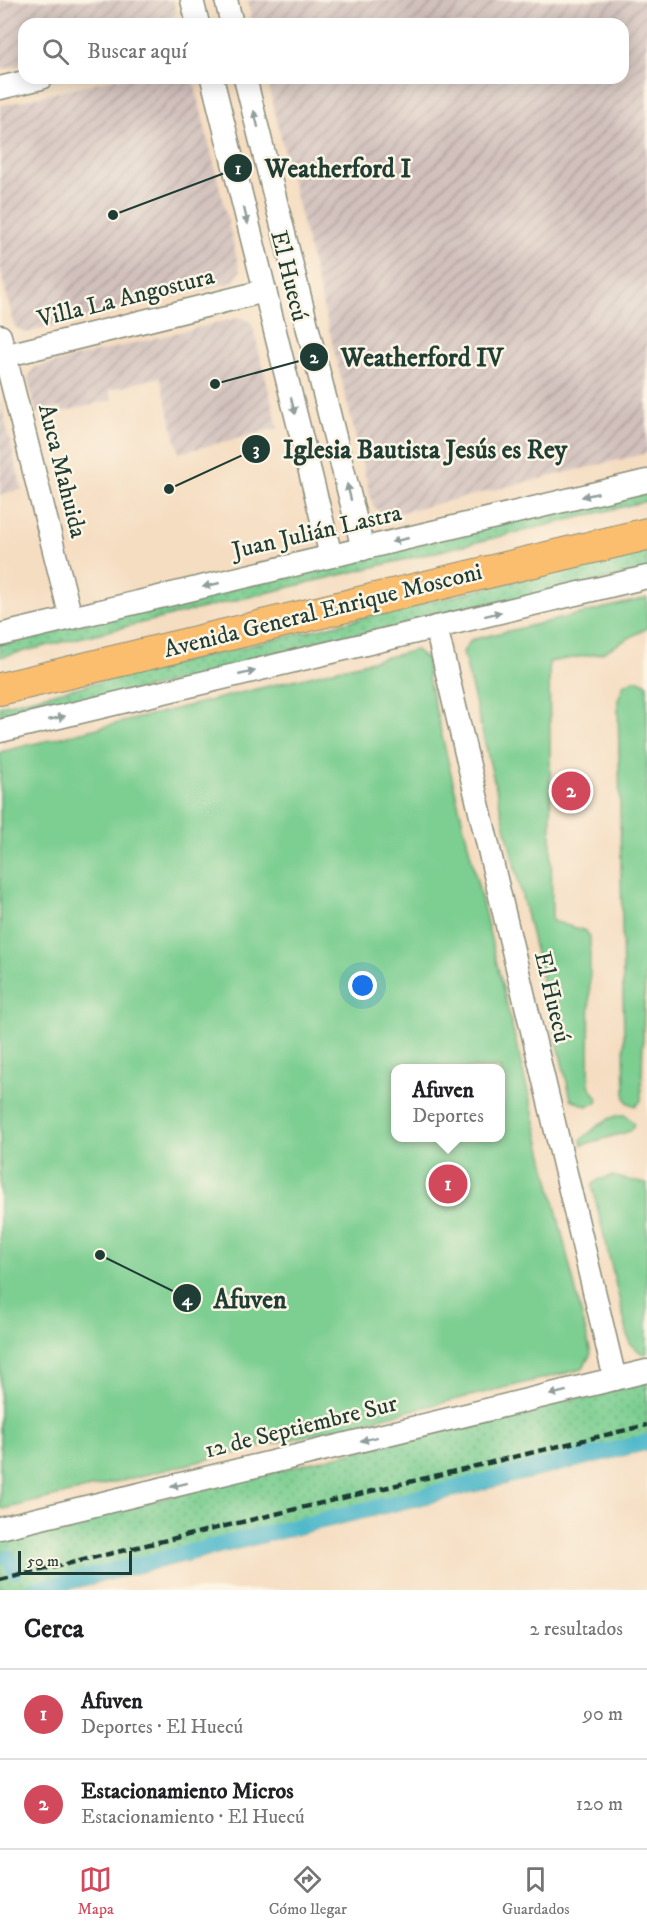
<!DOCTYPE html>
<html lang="es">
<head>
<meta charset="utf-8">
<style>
  :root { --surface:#fff; --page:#f6f6f6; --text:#202124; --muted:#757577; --line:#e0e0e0; --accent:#d1495b }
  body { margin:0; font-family:"IM FELL DW Pica",serif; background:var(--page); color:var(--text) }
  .scale { position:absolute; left:18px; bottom:15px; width:114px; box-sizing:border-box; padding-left:6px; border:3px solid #1f3d34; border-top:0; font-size:16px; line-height:21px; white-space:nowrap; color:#1f3d34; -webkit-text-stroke:4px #fcf5e5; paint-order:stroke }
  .you { position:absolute; left:363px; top:986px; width:21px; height:21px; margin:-15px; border:4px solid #fff; border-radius:50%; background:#1a73e8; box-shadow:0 0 0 9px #1a73e833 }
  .badge { display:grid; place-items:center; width:39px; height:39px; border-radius:50%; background:var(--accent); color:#fff; font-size:20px; font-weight:700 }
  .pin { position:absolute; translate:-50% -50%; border:3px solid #fff; box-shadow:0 2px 6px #0006 }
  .popup { position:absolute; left:391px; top:1064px; width:114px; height:78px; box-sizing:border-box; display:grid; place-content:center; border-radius:12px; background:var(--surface); filter:drop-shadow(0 2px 4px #0005); font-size:20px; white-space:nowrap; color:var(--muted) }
  .popup b { font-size:22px; color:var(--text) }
  .popup::after { content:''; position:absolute; left:50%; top:100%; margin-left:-12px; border:12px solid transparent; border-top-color:var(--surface) }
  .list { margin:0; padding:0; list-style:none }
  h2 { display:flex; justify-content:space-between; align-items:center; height:78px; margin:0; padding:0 24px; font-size:26px }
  h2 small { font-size:20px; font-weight:400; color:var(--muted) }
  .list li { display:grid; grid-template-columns:39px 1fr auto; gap:18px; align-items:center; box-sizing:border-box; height:90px; padding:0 24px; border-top:2px solid var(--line) }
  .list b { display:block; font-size:22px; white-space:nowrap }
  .list p { margin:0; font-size:20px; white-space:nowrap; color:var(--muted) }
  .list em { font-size:20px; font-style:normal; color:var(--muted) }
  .icon { flex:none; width:33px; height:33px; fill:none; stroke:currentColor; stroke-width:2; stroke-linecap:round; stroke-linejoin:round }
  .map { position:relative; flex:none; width:647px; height:1590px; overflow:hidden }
  .search { position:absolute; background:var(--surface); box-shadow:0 3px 15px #0003; left:18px; right:18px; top:18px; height:66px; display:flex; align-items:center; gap:15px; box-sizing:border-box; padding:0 21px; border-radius:18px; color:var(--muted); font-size:22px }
  .sheet { height:258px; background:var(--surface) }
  nav { display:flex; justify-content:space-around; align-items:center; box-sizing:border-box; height:84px; border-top:2px solid var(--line); background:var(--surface); font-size:16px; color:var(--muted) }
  nav a { display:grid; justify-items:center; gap:3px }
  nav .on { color:var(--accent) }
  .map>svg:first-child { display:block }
  .industrial { fill:url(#industrial-furrows) }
  .grass { fill:url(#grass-dots); stroke:#4d8662; stroke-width:1.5 }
  .garden { fill:#7bce91; stroke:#4d8662; stroke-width:1.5; fill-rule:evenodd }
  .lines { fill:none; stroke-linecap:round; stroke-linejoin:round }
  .canal { stroke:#4db8ca; stroke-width:16 }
  .minor-casing { stroke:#8a8d7a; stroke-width:25 }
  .highway-casing { stroke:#8a8d7a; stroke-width:34 }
  .minor { stroke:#fff; stroke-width:22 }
  .highway { stroke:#fabe6e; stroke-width:32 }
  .rail { stroke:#1f3d34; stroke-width:4.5; stroke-dasharray:9 4.5; stroke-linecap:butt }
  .oneway { fill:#8f9e9a }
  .labels { text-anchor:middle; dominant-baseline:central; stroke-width:5; stroke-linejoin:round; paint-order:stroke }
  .street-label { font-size:24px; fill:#1f3d34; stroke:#fcf5e5 }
  .leader { fill:none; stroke:#1f3d34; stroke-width:2 }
  .callout-dot { fill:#1f3d34; stroke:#fcf5e5; stroke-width:2 }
  .mark-label { font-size:18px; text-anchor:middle; font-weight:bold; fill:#fff }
  .callout-label { font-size:26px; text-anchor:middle; font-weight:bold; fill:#1f3d34; stroke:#fcf5e5; stroke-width:5; stroke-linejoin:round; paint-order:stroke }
</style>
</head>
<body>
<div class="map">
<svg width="647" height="1590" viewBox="0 0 647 1590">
  <defs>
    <pattern id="industrial-furrows" width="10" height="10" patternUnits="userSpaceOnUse" patternTransform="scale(1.5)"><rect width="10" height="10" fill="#d1c0bc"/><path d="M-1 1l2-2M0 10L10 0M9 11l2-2" fill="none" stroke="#a99d9a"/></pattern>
    <pattern id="grass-dots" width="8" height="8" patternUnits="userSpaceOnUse" patternTransform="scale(1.5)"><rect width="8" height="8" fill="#7bce91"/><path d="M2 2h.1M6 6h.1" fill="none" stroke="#64a877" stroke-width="1.8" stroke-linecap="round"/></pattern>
  </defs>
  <rect width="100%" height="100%" fill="#fcf5e5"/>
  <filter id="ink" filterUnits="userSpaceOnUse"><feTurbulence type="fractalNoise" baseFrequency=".0167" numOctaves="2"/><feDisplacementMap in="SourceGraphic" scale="12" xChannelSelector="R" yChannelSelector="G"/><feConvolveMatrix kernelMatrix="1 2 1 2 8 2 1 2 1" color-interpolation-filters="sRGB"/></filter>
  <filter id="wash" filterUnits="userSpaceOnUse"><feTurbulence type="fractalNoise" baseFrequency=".008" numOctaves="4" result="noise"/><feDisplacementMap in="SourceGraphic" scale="24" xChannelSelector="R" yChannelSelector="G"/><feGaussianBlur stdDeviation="1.35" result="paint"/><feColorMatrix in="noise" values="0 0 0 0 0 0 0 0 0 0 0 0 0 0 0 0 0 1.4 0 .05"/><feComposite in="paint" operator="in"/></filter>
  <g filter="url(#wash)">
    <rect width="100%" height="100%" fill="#f5ddc1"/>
    <!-- industrial -->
    <g class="industrial">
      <polygon points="0,0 173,0 176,12 169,24 24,24 24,64 0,70"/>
      <polygon points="247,0 647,0 647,453 386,516 373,506 266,78 623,78 623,24 253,24"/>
      <polygon points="116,78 193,78 240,271 234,282 25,333 14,326 0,268 0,106"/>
      <polygon points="241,317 252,323 278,428 179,453 160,377 109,390 112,400 62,412 61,407 36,413 28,379 34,368"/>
      <polygon points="0,401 22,489 0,495"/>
    </g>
    <!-- grass -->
    <g class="grass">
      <polygon points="647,488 647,501 0,657 0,643"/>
      <polygon points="647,549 647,570 0,723 0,706"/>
      <polygon points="647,1381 647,1450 66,1590 0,1590 0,1538"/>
    </g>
    <!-- garden -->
    <g class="garden">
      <polygon points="647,598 647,628 602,653 549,662 552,921 586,931 590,937 589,1085 598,1099 597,1103 586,1106 571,1099 463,652 471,640"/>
      <path d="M416,650L427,660L428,678L591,1354L582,1369L4,1509L0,1507V752ZM396,1068H500V1138H396Z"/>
      <polygon points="634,680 639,680 647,684 647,915 641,1101 635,1106 628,1103 625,1098 618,700 624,684"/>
      <path d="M625,1115L634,1123V1127L630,1131L582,1145L581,1140C595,1129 606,1115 625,1115Z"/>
      <polygon points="612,1176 647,1184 647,1353 643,1354 630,1344 592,1185 598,1180"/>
    </g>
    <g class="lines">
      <!-- canal -->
      <g class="canal">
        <polyline points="8,1557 15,1571"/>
        <polyline points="32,1590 647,1442"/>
      </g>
    </g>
  </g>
  <g filter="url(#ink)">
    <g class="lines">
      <defs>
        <g id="minor">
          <polyline points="192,0 198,24"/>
          <polyline points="226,0 232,24"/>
          <polyline points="212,78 331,556"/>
          <polyline points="245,78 363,549"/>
          <polyline points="0,88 41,78"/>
          <polyline points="0,336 71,618"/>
          <polyline points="0,357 265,291"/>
          <polyline points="436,627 615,1379"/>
          <polyline points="0,635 647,481"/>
          <polyline points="0,731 647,577"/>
          <polyline points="0,1528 647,1371"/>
        </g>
        <polyline id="highway" points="0,689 647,534"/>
      </defs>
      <!-- minor casing -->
      <use href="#minor" class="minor-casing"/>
      <!-- highway casing -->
      <use href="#highway" class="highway-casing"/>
      <!-- minor -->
      <use href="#minor" class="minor"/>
      <!-- highway -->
      <use href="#highway" class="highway"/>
      <!-- rail -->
      <polyline class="rail" points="0,1580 647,1425"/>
    </g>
    <!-- one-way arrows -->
    <defs><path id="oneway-solid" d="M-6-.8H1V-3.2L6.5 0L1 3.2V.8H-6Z" transform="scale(1.5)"/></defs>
    <g class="oneway">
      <use href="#oneway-solid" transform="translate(256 119) rotate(-104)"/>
      <use href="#oneway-solid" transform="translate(246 216) rotate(76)"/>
      <use href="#oneway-solid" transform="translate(293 406) rotate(76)"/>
      <use href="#oneway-solid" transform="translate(349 492) rotate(-104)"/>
      <use href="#oneway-solid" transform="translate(590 495) rotate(167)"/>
      <use href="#oneway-solid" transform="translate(400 540) rotate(167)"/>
      <use href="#oneway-solid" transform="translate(211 585) rotate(167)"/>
      <use href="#oneway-solid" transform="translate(493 614) rotate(-14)"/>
      <use href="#oneway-solid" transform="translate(247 673) rotate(-13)"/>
      <use href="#oneway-solid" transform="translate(57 718) rotate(-13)"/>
      <use href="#oneway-solid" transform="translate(558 1393) rotate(166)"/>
      <use href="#oneway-solid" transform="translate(369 1439) rotate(166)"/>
      <use href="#oneway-solid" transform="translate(179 1485) rotate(166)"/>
    </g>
  </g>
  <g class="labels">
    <!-- street labels -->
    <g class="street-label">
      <text transform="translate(289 276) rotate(76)">El Huecú</text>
      <text transform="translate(126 298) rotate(-14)">Villa La Angostura</text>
      <text transform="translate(62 471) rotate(76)">Auca Mahuida</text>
      <text transform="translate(317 532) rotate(-13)">Juan Julián Lastra</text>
      <text transform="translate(323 611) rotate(-14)">Avenida General Enrique Mosconi</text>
      <text transform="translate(552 997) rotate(77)">El Huecú</text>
      <text transform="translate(301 1427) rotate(-14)">12 de Septiembre Sur</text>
    </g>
  </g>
  <!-- callouts -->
  <path class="leader" d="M113 215L238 168M215 384L314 357M169 489L256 449M100 1255L187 1298"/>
  <g class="callout-dot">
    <circle cx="113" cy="215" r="6"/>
    <circle cx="215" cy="384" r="6"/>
    <circle cx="169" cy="489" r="6"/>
    <circle cx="100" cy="1255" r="6"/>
    <circle cx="238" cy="168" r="15"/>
    <circle cx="314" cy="357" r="15"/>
    <circle cx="256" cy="449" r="15"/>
    <circle cx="187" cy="1298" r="15"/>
  </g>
  <g class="mark-label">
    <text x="238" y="174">1</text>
    <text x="314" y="363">2</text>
    <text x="256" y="455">3</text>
    <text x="187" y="1305">4</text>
  </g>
  <g class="callout-label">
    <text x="338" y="177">Weatherford I</text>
    <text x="422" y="366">Weatherford IV</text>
    <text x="425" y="458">Iglesia Bautista Jesús es Rey</text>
    <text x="250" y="1308">Afuven</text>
  </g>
</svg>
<div class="scale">50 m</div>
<div class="you"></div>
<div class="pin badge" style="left:448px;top:1184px">1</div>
<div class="popup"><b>Afuven</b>Deportes</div>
<div class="pin badge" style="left:571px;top:791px">2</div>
<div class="search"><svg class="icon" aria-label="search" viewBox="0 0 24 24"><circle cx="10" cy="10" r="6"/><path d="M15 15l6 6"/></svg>Buscar aquí</div>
</div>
<section class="sheet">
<h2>Cerca<small>2 resultados</small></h2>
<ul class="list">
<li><span class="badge">1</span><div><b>Afuven</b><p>Deportes · El Huecú</p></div><em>90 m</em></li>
<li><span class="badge">2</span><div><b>Estacionamiento Micros</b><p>Estacionamiento · El Huecú</p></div><em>120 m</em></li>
</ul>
</section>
<nav>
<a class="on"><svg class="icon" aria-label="map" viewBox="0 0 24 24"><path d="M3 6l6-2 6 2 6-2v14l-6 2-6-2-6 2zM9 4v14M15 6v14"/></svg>Mapa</a>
<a><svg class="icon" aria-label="directions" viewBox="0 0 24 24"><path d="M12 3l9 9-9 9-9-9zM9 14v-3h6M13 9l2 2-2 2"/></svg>Cómo llegar</a>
<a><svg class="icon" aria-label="saved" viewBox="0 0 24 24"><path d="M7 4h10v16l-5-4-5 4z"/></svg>Guardados</a>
</nav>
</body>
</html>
